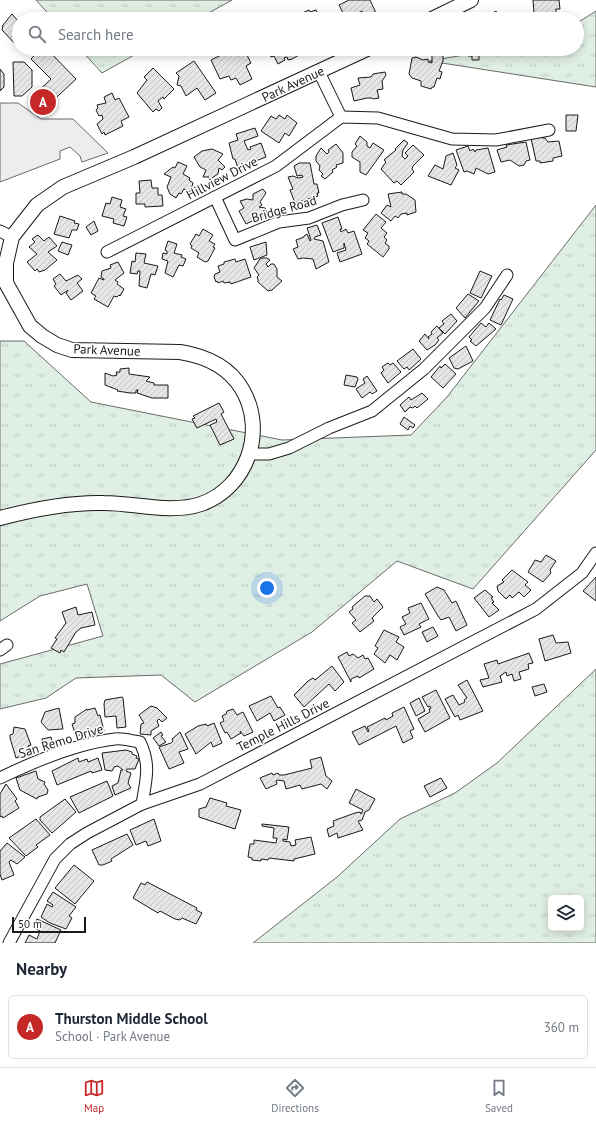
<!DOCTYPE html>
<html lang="en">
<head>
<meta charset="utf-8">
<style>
  :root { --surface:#fff; --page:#f2f2f3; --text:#1f2937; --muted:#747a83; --line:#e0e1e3; --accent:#c62828 }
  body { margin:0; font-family:"PT Sans",sans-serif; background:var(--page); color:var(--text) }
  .controls { position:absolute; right:12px; bottom:12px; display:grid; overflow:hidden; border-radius:6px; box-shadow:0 2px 10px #0003 }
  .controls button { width:36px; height:36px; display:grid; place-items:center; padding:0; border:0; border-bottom:1px solid var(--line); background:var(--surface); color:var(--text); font:20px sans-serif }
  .scale { position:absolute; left:12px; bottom:10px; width:74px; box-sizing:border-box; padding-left:4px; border:2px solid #1a1a1a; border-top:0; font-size:11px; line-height:14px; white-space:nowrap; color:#1a1a1a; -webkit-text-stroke:3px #fff; paint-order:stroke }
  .you { position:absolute; left:267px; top:588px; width:14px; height:14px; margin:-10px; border:3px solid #fff; border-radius:50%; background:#1a73e8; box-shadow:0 0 0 6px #1a73e833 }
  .badge { display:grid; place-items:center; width:26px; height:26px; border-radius:50%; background:var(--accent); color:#fff; font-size:13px; font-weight:700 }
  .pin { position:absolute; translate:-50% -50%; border:2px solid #fff; box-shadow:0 1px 4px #0006 }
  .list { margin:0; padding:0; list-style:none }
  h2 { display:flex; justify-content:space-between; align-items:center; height:52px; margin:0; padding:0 16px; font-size:17px }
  h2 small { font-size:13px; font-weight:400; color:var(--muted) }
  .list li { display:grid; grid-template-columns:26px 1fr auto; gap:12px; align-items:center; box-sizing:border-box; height:64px; margin:0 8px 8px; padding:0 8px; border:1px solid var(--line); border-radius:6px }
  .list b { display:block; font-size:15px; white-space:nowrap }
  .list p { margin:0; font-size:13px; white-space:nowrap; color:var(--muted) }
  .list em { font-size:13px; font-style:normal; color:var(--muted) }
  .icon { flex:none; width:22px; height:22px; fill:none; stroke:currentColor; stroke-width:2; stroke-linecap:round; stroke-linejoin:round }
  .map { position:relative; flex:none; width:596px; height:943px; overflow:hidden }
  .search { position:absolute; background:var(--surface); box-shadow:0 2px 10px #0003; left:12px; right:12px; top:12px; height:44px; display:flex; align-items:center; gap:10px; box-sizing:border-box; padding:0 14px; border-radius:22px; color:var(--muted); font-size:15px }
  .sheet { height:124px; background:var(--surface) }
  nav { display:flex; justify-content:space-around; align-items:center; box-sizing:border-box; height:56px; border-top:1px solid var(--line); background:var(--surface); font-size:11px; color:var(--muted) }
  nav a { display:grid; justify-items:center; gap:2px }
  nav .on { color:var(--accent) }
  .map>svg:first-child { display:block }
  .grass { fill:url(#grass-tufts); stroke:#6a6a6a; fill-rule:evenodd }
  .parking { fill:#ededed; stroke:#6a6a6a }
  .building { fill:url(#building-hatch); stroke:#1a1a1a }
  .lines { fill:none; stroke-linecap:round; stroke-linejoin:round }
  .minor-casing { stroke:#1a1a1a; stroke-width:13 }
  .major-casing { stroke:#1a1a1a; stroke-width:16 }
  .minor { stroke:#fff; stroke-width:11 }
  .major { stroke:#fff; stroke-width:14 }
  .labels { text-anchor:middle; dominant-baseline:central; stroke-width:3; stroke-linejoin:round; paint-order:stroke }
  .street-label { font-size:13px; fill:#1a1a1a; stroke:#fff }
</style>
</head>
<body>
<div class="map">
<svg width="596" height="943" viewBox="0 0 596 943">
  <defs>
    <pattern id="grass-tufts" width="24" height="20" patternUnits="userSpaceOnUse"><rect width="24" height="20" fill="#e0efe3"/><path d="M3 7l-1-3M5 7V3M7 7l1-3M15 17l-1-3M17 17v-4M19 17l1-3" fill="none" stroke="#c0ccc2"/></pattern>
    <pattern id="building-hatch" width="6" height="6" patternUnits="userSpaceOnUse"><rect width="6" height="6" fill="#e6e6e6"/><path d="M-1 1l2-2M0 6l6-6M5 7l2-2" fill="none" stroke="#c5c5c5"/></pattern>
  </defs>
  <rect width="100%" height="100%" fill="#fff"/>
  <!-- grass -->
  <g class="grass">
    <polygon points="36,0 232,0 198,19 53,19"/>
    <polygon points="596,11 596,87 429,61 499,49 577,49 577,23"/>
    <polygon points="80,49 145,49 102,73"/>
    <polygon points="596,205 596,450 473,589 397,561 312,632 195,702 161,675 76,678 46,698 0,709 0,664 103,636 87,584 40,596 0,621 0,341 24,341 91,402 282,440 411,435 447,397"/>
    <path d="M596,669V943H253L337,877L400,819L455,793L497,763ZM551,898H581V928H551Z"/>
  </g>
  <!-- parking -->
  <polygon class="parking" points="0,103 18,103 41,119 73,119 108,153 82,162 80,156 70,147 60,151 60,159 0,182"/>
  <!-- building -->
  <g class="building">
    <polygon points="349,0 370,0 376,13 370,17 371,19 365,19 362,11 358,13 360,19 346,19 339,5"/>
    <polygon points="533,0 559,0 560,9 556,9 556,13 534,13"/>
    <polygon points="309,10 310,12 316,10 320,19 298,19 299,18 298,15"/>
    <polygon points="496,11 501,19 487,19 486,17"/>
    <polygon points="12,14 19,22 19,48 2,30 3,25"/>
    <polygon points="40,49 47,49 76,79 43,110 32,97 51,79 31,59"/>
    <polygon points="223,49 242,49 243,51 238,54 239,56 246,53 251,63 246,66 252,79 240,85 236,78 231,80 229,76 220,79 211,60 225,53"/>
    <polygon points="267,49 296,49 299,55 292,59 288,60 287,57 284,58 285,60 278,64 274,56 271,57"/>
    <polygon points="432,49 443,49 443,61 439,71 442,72 440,79 437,78 434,87 432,87 431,89 421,86 421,81 412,78 409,74 412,58 416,57 423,60 428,59 428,62 432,63"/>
    <polygon points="452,49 479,49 479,60 472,60 472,56 468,56 468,52 462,52 462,55 452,55"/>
    <polygon points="498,49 513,49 503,54"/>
    <polygon points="194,61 216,93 205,100 197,88 186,96 181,86 177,85 179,76 176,73"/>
    <polygon points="13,62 24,62 32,70 32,87 22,96 14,96"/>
    <polygon points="153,68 174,89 164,99 163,97 158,101 162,108 159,111 156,109 153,112 137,93 147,80 144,77"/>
    <polygon points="0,69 4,74 4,87 0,91"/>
    <polygon points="385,72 386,75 382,81 383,89 377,90 379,98 373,99 372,98 367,98 354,101 351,88 360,85 358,78 371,77 373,74"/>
    <polygon points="112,93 115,100 119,98 129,117 121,121 123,126 105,135 104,132 102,134 97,124 103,119 102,115 99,116 96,110 98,108 97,105 106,103 104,97"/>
    <polygon points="279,115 285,119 287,115 297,123 289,136 285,133 279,143 261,131 271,116 276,119"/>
    <polygon points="566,115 578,115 576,131 566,131"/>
    <polygon points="255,128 258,136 244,141 248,150 251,149 250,147 261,143 266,157 238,168 235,159 233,159 229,143 238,140 236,134"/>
    <polygon points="360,136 367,142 367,146 370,148 373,143 384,150 366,175 360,172 360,162 352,157 352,152 357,146 355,144"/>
    <polygon points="542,137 542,138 545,138 548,142 559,141 562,156 553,158 553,161 540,163 540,161 536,161 531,138"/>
    <polygon points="404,140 408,143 403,150 402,156 405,159 408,156 405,153 413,145 424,155 413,166 412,169 414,172 401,185 397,181 394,183 381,169 386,162 384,160 386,158 396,150 395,149"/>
    <polygon points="526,142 530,160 526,161 524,165 519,166 510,160 501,162 497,150 507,147 506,145"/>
    <polygon points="336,144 343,153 343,163 336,165 337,167 332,170 333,172 325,179 321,176 323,174 319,170 320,166 316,161 316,156 321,148 327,154 329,152 328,150"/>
    <polygon points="468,146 470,151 473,149 475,152 476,150 488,148 495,172 488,174 476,168 474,174 467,171 464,172 456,150"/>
    <polygon points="212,149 223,154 218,160 225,167 222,170 219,168 218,174 209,180 209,177 203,177 206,170 200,167 194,157 202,151"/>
    <polygon points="453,153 457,165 455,168 459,170 451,185 428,176 435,165 443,169 446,156"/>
    <polygon points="178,162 187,166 183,174 190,178 189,180 193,183 190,192 184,189 181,194 179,193 176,198 170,194 167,187 171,177 164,174 173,167 175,168"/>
    <polygon points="299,163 310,163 314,184 317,184 319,193 317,193 318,196 295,203 290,190 293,189 288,177 293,176 298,178 303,177 302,175 297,176 294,166"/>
    <polygon points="151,180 152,188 158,188 158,195 162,195 163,206 145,207 145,204 136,204 136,193 140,193 139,181"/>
    <polygon points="263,189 266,193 260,202 262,205 259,207 265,208 267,214 246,224 239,211 244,208 240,201 247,199 253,200 253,194"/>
    <polygon points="402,192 402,194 406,194 415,200 416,212 407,215 407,213 401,214 398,218 395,216 391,221 381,213 387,205 391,207 388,194"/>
    <polygon points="112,197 122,200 120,207 126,209 123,216 127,217 124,226 113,223 114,219 102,216 106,203 110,204"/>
    <polygon points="376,214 386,222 381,228 387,233 384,237 387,240 385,243 389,246 389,249 383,257 367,244 369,241 365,238 368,233 363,230"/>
    <polygon points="60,216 75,221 74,223 79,224 77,230 72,230 69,238 54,234"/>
    <polygon points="338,217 342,229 340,229 341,232 346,229 348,233 354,231 362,254 340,262 337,253 346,250 344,243 344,248 333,252 322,223"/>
    <polygon points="94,221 98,231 91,235 86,227"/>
    <polygon points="317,225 321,235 315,237 314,239 323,241 329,262 316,269 313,259 303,258 298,259 293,249 298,247 296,240 304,237 304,236 307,234 310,241 311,240 307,228"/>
    <polygon points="203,229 213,235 209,241 215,244 213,247 215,248 208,261 205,262 197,257 199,253 191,248 192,246 190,244 196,234 199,236"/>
    <polygon points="38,235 44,241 49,237 57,246 48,252 57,260 45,270 39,272 37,269 35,271 27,262 37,254 29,247 35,242 32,239"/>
    <polygon points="168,241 177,244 174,253 182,255 181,257 186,259 183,266 179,265 173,277 165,273 168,261 162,259 163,253 167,254 167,251 165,250"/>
    <polygon points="62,242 72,245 68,255 58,251"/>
    <polygon points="266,242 267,255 254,260 250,247"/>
    <polygon points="136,253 146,254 144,263 158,266 155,275 151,274 147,288 139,286 140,271 138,271 137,274 130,273 132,261 135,262"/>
    <polygon points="262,258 267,258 270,260 266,264 268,267 271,264 274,264 277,269 277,277 282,281 272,290 268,291 258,282 258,279 257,277 259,275 254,268 260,259"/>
    <polygon points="235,259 236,262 245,259 251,277 231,284 230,282 224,283 223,281 218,283 217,281 216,282 214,277 215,274 220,272 218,266 224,264 224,262"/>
    <polygon points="118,262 124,273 115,280 118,282 117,284 124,289 120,296 119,295 117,297 114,296 108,307 94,299 96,296 91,293 99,278 104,280 104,279 101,277 102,271 111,268 110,265"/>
    <polygon points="480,271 492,276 481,298 470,293"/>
    <polygon points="60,274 66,281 78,275 82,279 77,283 83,291 71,300 66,293 68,290 61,295 54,286 56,284 53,279"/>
    <polygon points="468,294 479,301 465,318 456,308"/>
    <polygon points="504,295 513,299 501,325 490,320 500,299 501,300"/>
    <polygon points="451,314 457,321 445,334 439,328 444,324 442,321"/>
    <polygon points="481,323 486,327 489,323 496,329 476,346 470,341 472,340 469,337"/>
    <polygon points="437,326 443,333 437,338 439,340 435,345 427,350 419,341 425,334 429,339 428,337 432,334 431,332"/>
    <polygon points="466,346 473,361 458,369 454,368 449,358"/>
    <polygon points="413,349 421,359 409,370 407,367 404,369 397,361"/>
    <polygon points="388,363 390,365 393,363 401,372 388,383 381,373 384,370 382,367"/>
    <polygon points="445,364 456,374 443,388 431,377 440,366 441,368"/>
    <polygon points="129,368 129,374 150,377 146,381 154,383 154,385 168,385 168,398 152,398 137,393 138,390 136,390 136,393 130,393 117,391 118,390 105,385 105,373 113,376 117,375 116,372 120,372 120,369"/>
    <polygon points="346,375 357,377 358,379 355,387 344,385"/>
    <polygon points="367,376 377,391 372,394 370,392 362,398 356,389 365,383 363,379"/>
    <polygon points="422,393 428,399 417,408 415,406 413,408 410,407 405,412 400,405 409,397 411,400"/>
    <polygon points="219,403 224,412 221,414 234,439 220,445 210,425 217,422 216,419 197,428 192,419 195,418 193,416"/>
    <polygon points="404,417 415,425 413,428 410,426 408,430 400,424"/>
    <polygon points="546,555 556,561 550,570 551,573 543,582 528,572 535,560 541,562"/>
    <polygon points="512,570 528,582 525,585 531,590 524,597 519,592 512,598 510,595 506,599 498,591 497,586 504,582 502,580"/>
    <polygon points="596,577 596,601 583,591"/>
    <polygon points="437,587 444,590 452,603 456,601 467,625 456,631 449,617 441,620 438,616 425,594"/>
    <polygon points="485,590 493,597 491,598 494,602 492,603 499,610 489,617 474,598"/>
    <polygon points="365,596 370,596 374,602 377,599 383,607 372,618 374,621 360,632 352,623 356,620 349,612 353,609 352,607"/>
    <polygon points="421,603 429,619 419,624 421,627 404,635 400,627 406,624 402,617 410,613 408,608"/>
    <polygon points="76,607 78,615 92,612 95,625 81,628 76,632 64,652 61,650 60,653 51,648 57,639 55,638 66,623 62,612"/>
    <polygon points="433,627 438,636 427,642 422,632"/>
    <polygon points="384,630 399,637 396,642 404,647 397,660 390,655 385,663 374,654 378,648 375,646"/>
    <polygon points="553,635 556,643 568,642 571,653 545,661 539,639"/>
    <polygon points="347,652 349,656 353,654 358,658 363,655 365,659 368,658 374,669 359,678 358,676 351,679 351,682 338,657"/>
    <polygon points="529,653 533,663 528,664 529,669 519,672 521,679 514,681 512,674 507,676 506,672 500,676 502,682 483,687 480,680 489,678 484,664 497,660 498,664"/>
    <polygon points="332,666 344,682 335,691 329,684 304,707 294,695 308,681 313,678 315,680"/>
    <polygon points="467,680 483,711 460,720 458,715 455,717 445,699 453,695 459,705 465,702 464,700 467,698 458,685"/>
    <polygon points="544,684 547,692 535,696 532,687"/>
    <polygon points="436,690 450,718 425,732 418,719 430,712 429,709 431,708 430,706 428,707 422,697"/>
    <polygon points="271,696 278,708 280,707 285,715 274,721 270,713 257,721 249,706"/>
    <polygon points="122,697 123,698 126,727 117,728 116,716 105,717 104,704 105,700"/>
    <polygon points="419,698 425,711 416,716 410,703"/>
    <polygon points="151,706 157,708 167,718 162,722 159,719 157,721 159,726 151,731 151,735 140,734 141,724 144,723 139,715"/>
    <polygon points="404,707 414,729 410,731 413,738 403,743 396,726 359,745 352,732 365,726 368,732 369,731 367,727 385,718 386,720 393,716 392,713"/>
    <polygon points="59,708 63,729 48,730 41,722 45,712"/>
    <polygon points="95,708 98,716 100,715 104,731 92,735 91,729 87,730 87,733 76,736 72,724 75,723 75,717 87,709 87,710"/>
    <polygon points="233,709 237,715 243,712 253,732 244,736 240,731 241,733 231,739 227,732 225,733 220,723 224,721 222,716 226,714 227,711"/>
    <polygon points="214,723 222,743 213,747 211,742 196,754 185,734 198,726 206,724 207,726"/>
    <polygon points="14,727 25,729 31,745 28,746 29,749 26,750 27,754 16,758 10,738 10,735 13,734"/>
    <polygon points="161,732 163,735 161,736 166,742 159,746 153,738"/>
    <polygon points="180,732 188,749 179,752 184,763 169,769 159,747 171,743 173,741 172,739"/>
    <polygon points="51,737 53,745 44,748 42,739"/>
    <polygon points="126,750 132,752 132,754 137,756 136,758 139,759 135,769 127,769 126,771 131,773 128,783 131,788 115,795 112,786 118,783 121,770 123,770 118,766 114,767 112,771 105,770 102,753"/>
    <polygon points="321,757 326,776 332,781 327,789 321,784 302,789 300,785 286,789 284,781 278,780 276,781 277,784 266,789 260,778 272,773 273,775 278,773 279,775 284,775 312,768 310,760"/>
    <polygon points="78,758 79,762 87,759 88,762 98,758 102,770 92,773 91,771 57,785 52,771"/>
    <polygon points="36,771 38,779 45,782 44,784 48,790 47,794 38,797 37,799 20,790 16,778"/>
    <polygon points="441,778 447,788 430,797 424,786"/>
    <polygon points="107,781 113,796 79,813 70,797"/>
    <polygon points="6,784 17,799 15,801 19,808 3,818 2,816 0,817 0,794"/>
    <polygon points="356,789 375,799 369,810 365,812 362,820 358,821 363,830 338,838 337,833 329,837 327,829 334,826 333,821 355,813 360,812 361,814 363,810 349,803"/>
    <polygon points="210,798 227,803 226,806 241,810 235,829 199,817 199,809 206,807"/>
    <polygon points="65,799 76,812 52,833 40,820 40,817"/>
    <polygon points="36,819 50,835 36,845 38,847 26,856 9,838"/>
    <polygon points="154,819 161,841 148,846 146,841 136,845 130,830"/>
    <polygon points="262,824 289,827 287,840 283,839 283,841 290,842 291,846 296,845 295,840 311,837 315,854 294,859 294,861 269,858 268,860 261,859 261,861 252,860 252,858 248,857 250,844 254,844 254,840 276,843 277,838 273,838 274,828 262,826"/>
    <polygon points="127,834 133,845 111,859 112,861 103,865 99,865 92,850"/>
    <polygon points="7,843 25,857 17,864 11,860 9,862 14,875 2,880 0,874 0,851"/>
    <polygon points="74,865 94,881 75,904 55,888"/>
    <polygon points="147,882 197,908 196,910 202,913 196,924 182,918 180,920 175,919 160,911 158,913 133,898 141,883 145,885"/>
    <polygon points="53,892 76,907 69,916 72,918 66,929 50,923 41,917 47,904 52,907 53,905 47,901"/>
    <polygon points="37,919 61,930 55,943 25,943 29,935 37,939 40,931 33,927"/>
  </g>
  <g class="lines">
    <defs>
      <g id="minor">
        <polyline points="319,72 341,117"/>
        <polyline points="215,197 235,240 279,222 309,218 342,205 363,200"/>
        <polyline points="0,231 12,237"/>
        <polyline points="107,252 276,166 341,117 378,118 452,139 496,140 549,130"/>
        <polyline points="251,454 269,454 289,448 329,428 372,411 424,369 485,308 507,275"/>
        <polyline points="0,650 7,645"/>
        <path d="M0,778C33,762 79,743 115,739C123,738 132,741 140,742C151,765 146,780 142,804"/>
        <polyline points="9,943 55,859 70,844 87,833 142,804 200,784 536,609 582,573 596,553"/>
      </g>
      <g id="major">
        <polyline points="432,19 471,0"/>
        <path d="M0,518C34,509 69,502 104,503C135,503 171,514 201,504C247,488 267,431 242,389C229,367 205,356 180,352L72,350L57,345L42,336L30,326L6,283V263L12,237L37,205L63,187L134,157L367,49"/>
      </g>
    </defs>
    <!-- minor casing -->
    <use href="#minor" class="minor-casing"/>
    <!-- major casing -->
    <use href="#major" class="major-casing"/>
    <!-- minor -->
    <use href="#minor" class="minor"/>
    <!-- major -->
    <use href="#major" class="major"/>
  </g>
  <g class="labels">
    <!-- street labels -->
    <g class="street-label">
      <text transform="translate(293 84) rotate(-25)">Park Avenue</text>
      <text transform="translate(222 178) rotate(-27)">Hillview Drive</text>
      <text transform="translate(284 209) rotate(-16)">Bridge Road</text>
      <text transform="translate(107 350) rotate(2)">Park Avenue</text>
      <text transform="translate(283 725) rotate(-27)">Temple Hills Drive</text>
      <text transform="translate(61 741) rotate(-17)">San Remo Drive</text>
    </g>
  </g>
</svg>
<div class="controls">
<button><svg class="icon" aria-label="layers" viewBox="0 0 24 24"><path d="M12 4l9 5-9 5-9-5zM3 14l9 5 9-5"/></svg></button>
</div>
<div class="scale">50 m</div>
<div class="you"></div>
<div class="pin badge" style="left:43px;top:102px">A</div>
<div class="search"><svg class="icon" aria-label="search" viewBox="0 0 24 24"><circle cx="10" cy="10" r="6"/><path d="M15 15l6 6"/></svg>Search here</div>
</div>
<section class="sheet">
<h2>Nearby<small></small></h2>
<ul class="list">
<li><span class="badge">A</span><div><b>Thurston Middle School</b><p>School · Park Avenue</p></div><em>360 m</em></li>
</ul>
</section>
<nav>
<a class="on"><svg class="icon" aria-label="map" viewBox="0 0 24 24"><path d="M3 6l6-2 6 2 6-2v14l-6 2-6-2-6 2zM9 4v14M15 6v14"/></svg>Map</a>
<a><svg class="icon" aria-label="directions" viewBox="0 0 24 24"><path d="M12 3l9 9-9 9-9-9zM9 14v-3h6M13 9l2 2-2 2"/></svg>Directions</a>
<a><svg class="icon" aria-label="saved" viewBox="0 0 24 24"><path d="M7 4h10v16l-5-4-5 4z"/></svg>Saved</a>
</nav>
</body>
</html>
